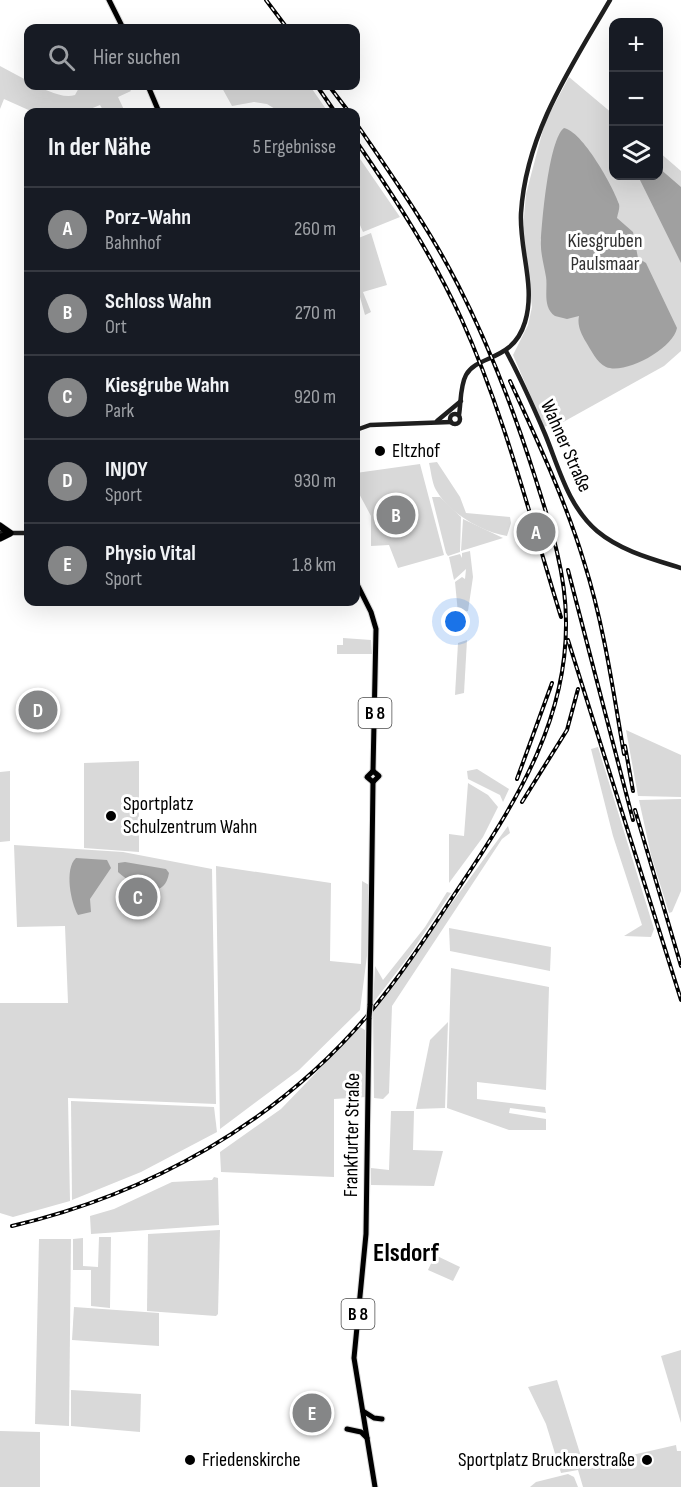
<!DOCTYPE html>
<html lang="de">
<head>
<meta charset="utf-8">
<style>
  :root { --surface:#171b24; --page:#242831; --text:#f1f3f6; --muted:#9ea1a6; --line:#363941; --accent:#858687 }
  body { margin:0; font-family:"Sofia Sans Condensed",sans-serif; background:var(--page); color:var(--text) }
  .controls { position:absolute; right:18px; top:18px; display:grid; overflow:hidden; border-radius:12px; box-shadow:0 6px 24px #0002 }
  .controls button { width:54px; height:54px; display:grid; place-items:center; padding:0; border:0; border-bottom:2px solid var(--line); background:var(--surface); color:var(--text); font:30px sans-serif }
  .you { position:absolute; left:456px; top:622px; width:21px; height:21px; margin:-15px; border:4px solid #fff; border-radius:50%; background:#1a73e8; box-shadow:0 0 0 9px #1a73e833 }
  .badge { display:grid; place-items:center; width:39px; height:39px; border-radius:50%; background:var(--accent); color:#fff; font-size:20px; font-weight:700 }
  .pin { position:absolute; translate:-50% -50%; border:3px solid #fff; box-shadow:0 2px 6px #0006 }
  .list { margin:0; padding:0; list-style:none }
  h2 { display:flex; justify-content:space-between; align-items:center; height:78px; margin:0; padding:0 24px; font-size:26px }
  h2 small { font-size:20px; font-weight:400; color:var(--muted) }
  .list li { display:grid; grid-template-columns:39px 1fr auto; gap:18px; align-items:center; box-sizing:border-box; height:84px; padding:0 24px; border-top:2px solid var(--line) }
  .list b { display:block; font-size:22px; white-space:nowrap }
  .list p { margin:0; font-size:20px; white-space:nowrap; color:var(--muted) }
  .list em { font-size:20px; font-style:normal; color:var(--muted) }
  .icon { flex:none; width:33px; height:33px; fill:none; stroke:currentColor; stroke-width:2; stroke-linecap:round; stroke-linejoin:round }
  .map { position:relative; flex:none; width:681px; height:1487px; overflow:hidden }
  .search { position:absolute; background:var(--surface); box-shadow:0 6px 24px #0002; left:24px; top:24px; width:336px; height:66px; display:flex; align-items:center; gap:15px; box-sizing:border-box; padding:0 21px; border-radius:12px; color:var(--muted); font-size:22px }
  .panel { position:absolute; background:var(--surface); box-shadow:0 6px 24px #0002; left:24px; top:108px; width:336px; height:498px; border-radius:12px }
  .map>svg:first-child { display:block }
  .green { fill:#d9d9d9 }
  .water { fill:#a0a0a0 }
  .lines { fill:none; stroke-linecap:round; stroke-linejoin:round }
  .primary-casing { stroke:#dbdbdb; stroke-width:7 }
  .highway-casing { stroke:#dbdbdb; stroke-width:8 }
  .secondary { stroke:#1f1f1f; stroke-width:4.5 }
  .primary { stroke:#000; stroke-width:5 }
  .highway { stroke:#000; stroke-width:7 }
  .rail-casing { stroke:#000; stroke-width:4 }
  .rail { stroke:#fff; stroke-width:1.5; stroke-dasharray:4.5; stroke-linecap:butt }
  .primary-bridge-casing { stroke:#dbdbdb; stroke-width:7; stroke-linecap:butt }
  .primary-bridge { stroke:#000; stroke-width:5 }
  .poi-dot { fill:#000; stroke:#fff; stroke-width:2 }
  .labels { text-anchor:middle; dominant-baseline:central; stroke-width:6; stroke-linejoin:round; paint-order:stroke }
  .shield { fill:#fff; stroke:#4c4c4c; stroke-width:1.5 }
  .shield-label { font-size:18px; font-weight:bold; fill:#000 }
  .park-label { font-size:20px; fill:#303030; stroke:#fff }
  .street-label { font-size:20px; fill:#000; stroke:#fff }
  .poi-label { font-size:20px; fill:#000; stroke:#fff; text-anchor:start }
  .district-label { font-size:26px; font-weight:bold; fill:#000; stroke:#fff }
</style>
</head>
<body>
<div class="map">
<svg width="681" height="1487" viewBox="0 0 681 1487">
  <rect width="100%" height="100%" fill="#fff"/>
  <!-- green -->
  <g class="green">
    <path d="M0,66L28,81V86C44,86 61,100 75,95L80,86H128L131,91L118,97L125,112H104L100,105L83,112H33L4,99L0,109Z"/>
    <polygon points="569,77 613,114 614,176 658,176 659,152 681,171 681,351 664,366 556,426 554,423 544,427 513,355 528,325 532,307 523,228 526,194 545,122"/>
    <polygon points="221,86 310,86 328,112 280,112 267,104 254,102 232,106"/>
    <polygon points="356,153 400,217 363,232 356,216"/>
    <polygon points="371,233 387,285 363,292 371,312 365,315 360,297 356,298 356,239"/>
    <path d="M437,462L460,497L466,513L510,517L511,523L507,536C482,532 449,513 436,490C432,483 431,471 429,463Z"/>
    <polygon points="420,464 444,555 398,568 389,545 371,546 371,516 356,488 356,473"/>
    <polygon points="432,497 440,497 461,517 460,552 448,556 446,553"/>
    <polygon points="463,519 503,538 461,551"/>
    <polygon points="470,551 473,577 468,611 458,613 455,582 462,577 465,579 466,569 454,580 449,557 460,554 462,558 462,553"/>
    <polygon points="343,638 371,640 372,654 337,654 337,645 343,645"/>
    <polygon points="467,640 464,693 455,695 458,643"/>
    <polygon points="626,730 681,755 681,797 638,796"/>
    <polygon points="598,747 654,929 651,937 624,936 642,925 613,836 591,749"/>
    <polygon points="139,761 139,852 84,848 84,763"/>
    <polygon points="477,769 509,789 503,802 500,795 468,779 467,771"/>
    <polygon points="10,771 10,841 0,842 0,772"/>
    <polygon points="468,783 488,795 498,807 483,837 449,883 449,834 464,836"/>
    <polygon points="681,799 681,891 672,912 669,913 651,855 639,800"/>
    <polygon points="508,826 510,833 502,839 392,1006 389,1093 383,1099 374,1098 373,1011"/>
    <polygon points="14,845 123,852 212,869 216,1104 68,1098 70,1201 13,1217 0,1213 0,1003 68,1003 65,926 17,927"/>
    <polygon points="216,866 331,883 330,961 361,964 362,881 369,885 368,948 360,1010 299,1070 220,1129"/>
    <polygon points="447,892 451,893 409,956 373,1003 375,966 383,980 425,927"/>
    <polygon points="449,928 551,947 550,971 450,951"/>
    <polygon points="451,968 549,987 546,1090 477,1082 477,1099 545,1107 546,1113 510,1108 509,1113 546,1119 546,1130 509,1130 447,1108"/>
    <polygon points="448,1022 445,1108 416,1109 430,1040"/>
    <polygon points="360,1027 365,1030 366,1097 334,1099 334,1177 221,1172 220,1152 281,1109"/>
    <polygon points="71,1101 214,1107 217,1132 141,1172 72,1200"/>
    <polygon points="391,1111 414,1111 413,1150 443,1151 434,1186 371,1185 371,1168 389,1170"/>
    <polygon points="214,1177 218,1178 219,1225 91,1234 90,1216 114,1209 172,1182 212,1180"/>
    <polygon points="220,1230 218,1314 216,1316 147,1311 148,1234"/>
    <polygon points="99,1237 111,1237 110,1308 91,1306 91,1270 73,1270 73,1239 83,1238 83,1266 98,1267"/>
    <polygon points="39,1239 71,1239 69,1426 35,1424"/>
    <polygon points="435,1255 460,1267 453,1281 428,1270"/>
    <polygon points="74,1307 159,1313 159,1346 72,1340"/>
    <polygon points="681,1350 681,1423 661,1356"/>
    <polygon points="557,1380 584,1466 676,1445 677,1451 681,1451 681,1487 583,1487 578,1470 561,1473 546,1424 528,1387"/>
    <polygon points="71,1390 141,1394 140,1432 71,1426"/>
    <polygon points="0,1431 40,1432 40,1487 0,1487"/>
    <polygon points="568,1474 574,1477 578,1487 530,1487 536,1482"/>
  </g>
  <!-- water -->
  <g class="water">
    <path d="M564,128C582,131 613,186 619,204C620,209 618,212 617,218L633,232L638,258L646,263L677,328C673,349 625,375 606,367C597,363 591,350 586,342C581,334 577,325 579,316L567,319L555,316C542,307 548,289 546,277C544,265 540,252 541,240C542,220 549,139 564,128Z"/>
    <polygon points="659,168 681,187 681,263 638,176 658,176"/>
    <path d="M76,858L107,860L111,868L90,899L91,912L78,915C71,903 64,869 76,858Z"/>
    <path d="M125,862L166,869L169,873C164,904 132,885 118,872V863Z"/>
  </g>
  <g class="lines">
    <defs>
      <g id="primary">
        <polyline points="109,0 123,28"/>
        <polyline points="148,86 159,112"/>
        <polyline points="356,582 371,612 376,629 373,771"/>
        <polyline points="373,782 367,777 373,771"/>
        <polyline points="373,782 379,776 373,771"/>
        <polyline points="370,1005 373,782"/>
        <polyline points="369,1018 366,1234 354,1358 375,1487"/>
        <polyline points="363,1411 374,1418 382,1419"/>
        <polyline points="347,1429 361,1432 367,1438"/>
      </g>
      <polyline id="highway" points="0,526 10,533 0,538"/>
    </defs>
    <!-- primary casing -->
    <use href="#primary" class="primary-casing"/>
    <!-- highway casing -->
    <use href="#highway" class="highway-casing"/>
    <!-- secondary -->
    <g class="secondary">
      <path d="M506,351C520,377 533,406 545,434C559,468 568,506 597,531C621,551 652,559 681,568"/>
      <circle cx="455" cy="419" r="5"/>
      <path d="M459,415C461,403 460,386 466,375C478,354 513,362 525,322C536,286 519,250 521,213C526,133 571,67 610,0"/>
      <polyline points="437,421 461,401"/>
      <polyline points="356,430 370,425 451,422"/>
      <polyline points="0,533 28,533"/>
    </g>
    <!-- primary -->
    <use href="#primary" class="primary"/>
    <!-- highway -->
    <use href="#highway" class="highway"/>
    <defs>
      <g id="rail">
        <polyline points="266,0 287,28"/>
        <polyline points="317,86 335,112"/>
        <polyline points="329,86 349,112"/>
        <path d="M356,141C395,198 432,255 461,318C504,413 530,517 561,617"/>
        <path d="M510,381C537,440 565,499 584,562C604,625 613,690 624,754"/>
        <polyline points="568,570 633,820"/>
        <polyline points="568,640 681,1000"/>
        <polyline points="625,746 633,791"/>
        <polyline points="517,779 552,683"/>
        <polyline points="522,802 567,730 578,689"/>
        <polyline points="635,810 681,966"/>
        <path d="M12,1226C149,1194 276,1123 367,1016C406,970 437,920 470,871C520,795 567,717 566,622C566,572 550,524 535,477C514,411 490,347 458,285C429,228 392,176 356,123"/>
      </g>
    </defs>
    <!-- rail casing -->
    <use href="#rail" class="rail-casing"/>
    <!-- rail -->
    <use href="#rail" class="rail"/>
    <defs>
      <polyline id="primary-bridge" points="369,1018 370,1005"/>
    </defs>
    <!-- primary-bridge casing -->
    <use href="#primary-bridge" class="primary-bridge-casing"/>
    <!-- primary-bridge -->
    <use href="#primary-bridge" class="primary-bridge"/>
  </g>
  <!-- markers -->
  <g class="poi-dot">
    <circle cx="380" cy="451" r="6"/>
    <circle cx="111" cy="816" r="6"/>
    <circle cx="190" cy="1460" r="6"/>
    <circle cx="647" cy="1460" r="6"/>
  </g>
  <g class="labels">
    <!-- shield labels -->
    <g class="shield">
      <rect x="358.5" y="698" width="33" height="30" rx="4.5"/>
      <rect x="341.5" y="1299" width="33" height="30" rx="4.5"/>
    </g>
    <g class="shield-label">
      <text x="375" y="713">B 8</text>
      <text x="358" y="1314">B 8</text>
    </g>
    <!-- park labels -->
    <g class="park-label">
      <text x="605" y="241">Kiesgruben<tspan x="605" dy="23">Paulsmaar</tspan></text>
    </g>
    <!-- street labels -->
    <g class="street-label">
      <text transform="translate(566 446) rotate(66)">Wahner Straße</text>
      <text transform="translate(352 1135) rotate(-89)">Frankfurter Straße</text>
    </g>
    <!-- poi labels -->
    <g class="poi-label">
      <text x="392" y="451">Eltzhof</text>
      <text x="123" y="804">Sportplatz<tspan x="123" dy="23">Schulzentrum Wahn</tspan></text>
      <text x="202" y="1460">Friedenskirche</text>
      <text x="635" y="1460" text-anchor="end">Sportplatz Brucknerstraße</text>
    </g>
    <!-- district labels -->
    <g class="district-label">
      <text x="406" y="1253">Elsdorf</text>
    </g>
  </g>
</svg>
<div class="controls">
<button>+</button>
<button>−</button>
<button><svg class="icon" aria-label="layers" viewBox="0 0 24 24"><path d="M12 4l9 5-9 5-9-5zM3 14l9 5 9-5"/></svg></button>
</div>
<div class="you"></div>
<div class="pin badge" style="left:536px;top:532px">A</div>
<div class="pin badge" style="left:396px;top:515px">B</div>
<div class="pin badge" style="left:138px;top:897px">C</div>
<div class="pin badge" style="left:38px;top:710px">D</div>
<div class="pin badge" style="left:312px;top:1413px">E</div>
<div class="search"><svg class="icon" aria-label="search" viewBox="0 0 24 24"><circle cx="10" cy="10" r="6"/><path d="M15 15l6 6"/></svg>Hier suchen</div>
<section class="panel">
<h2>In der Nähe<small>5 Ergebnisse</small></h2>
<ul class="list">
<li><span class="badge">A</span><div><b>Porz-Wahn</b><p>Bahnhof</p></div><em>260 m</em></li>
<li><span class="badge">B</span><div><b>Schloss Wahn</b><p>Ort</p></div><em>270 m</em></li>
<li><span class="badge">C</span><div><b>Kiesgrube Wahn</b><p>Park</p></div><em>920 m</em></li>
<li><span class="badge">D</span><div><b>INJOY</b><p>Sport</p></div><em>930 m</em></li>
<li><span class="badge">E</span><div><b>Physio Vital</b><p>Sport</p></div><em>1.8 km</em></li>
</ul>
</section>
</div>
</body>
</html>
